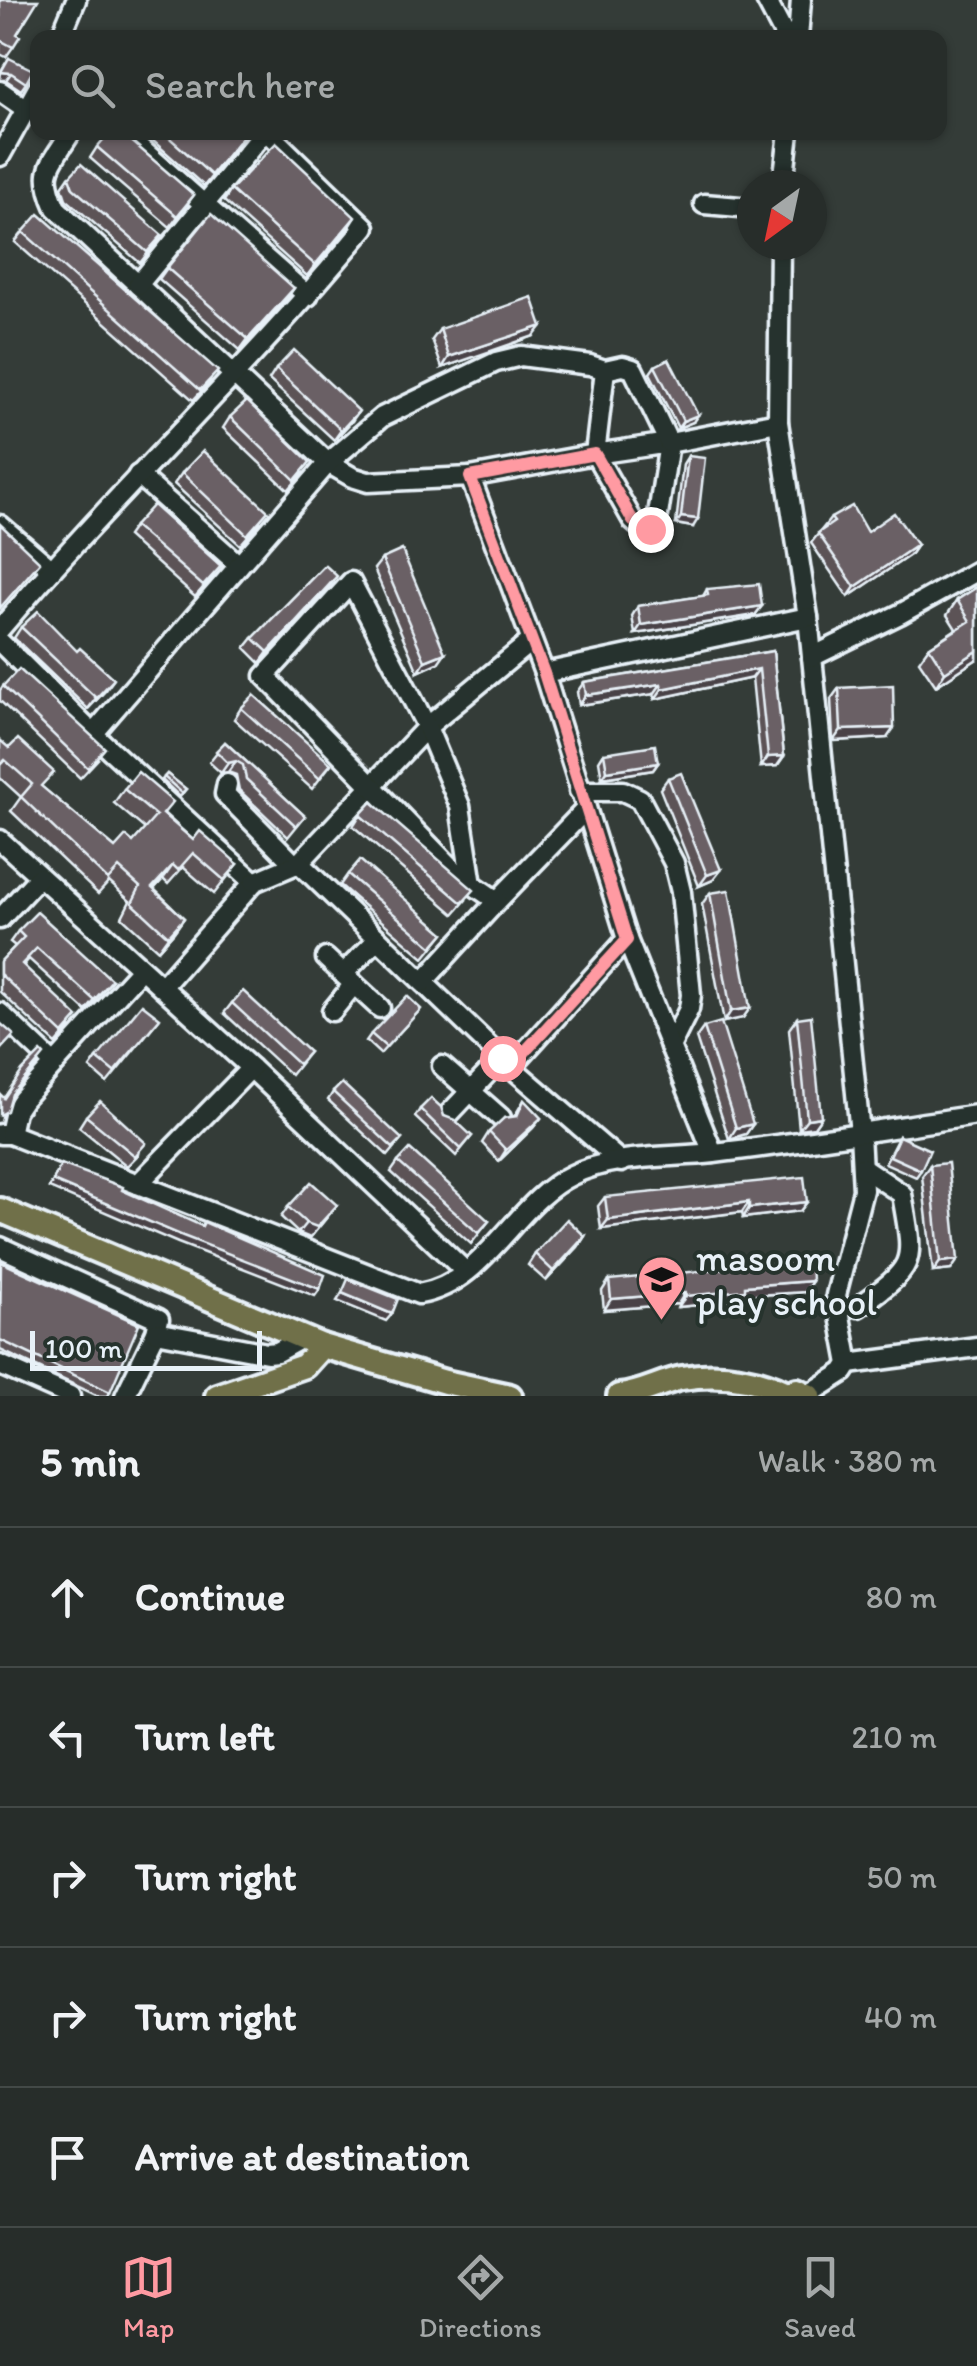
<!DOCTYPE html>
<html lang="en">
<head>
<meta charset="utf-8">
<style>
  :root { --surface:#272d2a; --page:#333936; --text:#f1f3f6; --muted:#a4a8a8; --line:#434947; --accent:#ff9aa2 }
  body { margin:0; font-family:Itim,sans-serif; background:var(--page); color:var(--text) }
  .compass { position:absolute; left:737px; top:170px; width:90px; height:90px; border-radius:50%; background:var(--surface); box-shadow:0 2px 8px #0004; rotate:213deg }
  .scale { position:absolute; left:30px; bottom:25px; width:232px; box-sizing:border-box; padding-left:10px; border:5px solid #e8f1f8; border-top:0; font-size:28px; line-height:35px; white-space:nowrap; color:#e8f1f8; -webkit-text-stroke:8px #26332d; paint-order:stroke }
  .stop { position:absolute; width:30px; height:30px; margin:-22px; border:8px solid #ff9aa2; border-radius:50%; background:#fff }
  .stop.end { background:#ff9aa2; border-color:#fff; box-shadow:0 2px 10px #0008 }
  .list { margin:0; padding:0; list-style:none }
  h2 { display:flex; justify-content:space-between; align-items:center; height:130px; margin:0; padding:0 40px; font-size:42px }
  h2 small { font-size:32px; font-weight:400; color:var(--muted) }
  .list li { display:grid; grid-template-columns:65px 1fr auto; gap:30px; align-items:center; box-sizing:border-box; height:140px; padding:0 40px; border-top:2px solid var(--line) }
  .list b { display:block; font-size:38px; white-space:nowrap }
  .list em { font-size:32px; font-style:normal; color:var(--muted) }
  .icon { flex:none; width:55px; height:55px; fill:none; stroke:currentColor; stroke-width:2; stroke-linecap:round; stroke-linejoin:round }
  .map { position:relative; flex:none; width:977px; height:1396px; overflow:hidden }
  .search { position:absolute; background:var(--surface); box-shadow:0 2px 8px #0004; left:30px; right:30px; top:30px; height:110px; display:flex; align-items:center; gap:25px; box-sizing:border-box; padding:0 35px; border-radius:20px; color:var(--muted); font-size:38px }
  .sheet { height:830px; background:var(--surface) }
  nav { display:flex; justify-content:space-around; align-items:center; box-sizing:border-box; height:140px; border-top:2px solid var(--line); background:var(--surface); font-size:28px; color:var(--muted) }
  nav a { display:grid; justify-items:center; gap:5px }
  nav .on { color:var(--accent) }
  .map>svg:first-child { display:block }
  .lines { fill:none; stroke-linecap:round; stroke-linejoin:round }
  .minor-casing { stroke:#e8f1f8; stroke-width:25 }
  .major-casing { stroke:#e8f1f8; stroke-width:30 }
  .minor { stroke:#26332d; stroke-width:18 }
  .major { stroke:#70704a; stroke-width:22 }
  .wall { fill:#5b5357; stroke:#e8f1f8; stroke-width:2.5 }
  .shaded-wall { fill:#4a4347; stroke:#e8f1f8; stroke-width:2.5 }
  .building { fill:#6a6065; stroke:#e8f1f8; stroke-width:2.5 }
  .route { stroke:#ff9aa2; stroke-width:12 }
  .labels { text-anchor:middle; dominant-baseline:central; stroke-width:8; stroke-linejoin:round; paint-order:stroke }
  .poi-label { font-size:38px; fill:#e8f1f8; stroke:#26332d; text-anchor:start }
</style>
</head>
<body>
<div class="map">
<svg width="977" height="1396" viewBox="0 0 977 1396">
  <rect width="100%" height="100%" fill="#343c38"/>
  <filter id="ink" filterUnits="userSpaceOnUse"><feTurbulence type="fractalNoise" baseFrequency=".01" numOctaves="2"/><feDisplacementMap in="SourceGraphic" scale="20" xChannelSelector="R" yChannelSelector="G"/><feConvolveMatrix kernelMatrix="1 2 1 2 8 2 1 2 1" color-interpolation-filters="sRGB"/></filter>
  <g filter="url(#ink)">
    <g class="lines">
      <defs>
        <g id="minor">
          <polyline points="766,0 786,38"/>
          <polyline points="60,38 76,0"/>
          <polyline points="798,38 801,0"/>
          <polyline points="0,91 26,109"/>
          <path d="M71,132C50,166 39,170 56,208L328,463L352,477L368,482L470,477L544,673"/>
          <polyline points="122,132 308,296"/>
          <polyline points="0,156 38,88"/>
          <polyline points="783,185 789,132"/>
          <polyline points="704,204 752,208"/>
          <polyline points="780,245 778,422 808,617 860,1133 863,1190 836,1295 849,1364 844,1372 808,1395"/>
          <polyline points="138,285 264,132"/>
          <polyline points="138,475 239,565"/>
          <polyline points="470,477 595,454 633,521 641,528 650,529 658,515 669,443 595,454 605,370"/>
          <polyline points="0,525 51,569"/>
          <path d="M0,629C117,491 250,367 365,227L267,132"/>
          <polyline points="0,642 93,734 328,463 382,417 496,362 521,356 590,365 605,370 623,366 633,369 669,443 778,422"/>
          <polyline points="812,657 900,614 977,571"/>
          <polyline points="93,734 254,882 162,987"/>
          <polyline points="227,784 225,794 295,865"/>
          <polyline points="579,791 623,791 640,799 674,863 681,892 691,995 689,1009 670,1047"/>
          <polyline points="0,840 251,1068 466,1272"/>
          <polyline points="299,863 427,727 530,642"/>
          <polyline points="254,882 299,863 511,1067 621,1162"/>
          <polyline points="472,885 460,806 427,727 351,582 265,676 456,873 497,901 585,810"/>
          <polyline points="0,919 39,877"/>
          <polyline points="378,939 343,974 380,1008"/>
          <polyline points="326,958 343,974"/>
          <polyline points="423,982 497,901"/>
          <polyline points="332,1011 354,984"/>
          <polyline points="0,1013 54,1064"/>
          <polyline points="442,1066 501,1118"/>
          <polyline points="511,1067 627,939"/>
          <polyline points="448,1115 502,1058"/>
          <path d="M0,1134H10L419,1294C486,1283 515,1202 572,1175C614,1154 669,1158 714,1153C802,1143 889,1128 977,1115"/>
          <polyline points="10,1134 15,1111 23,1099 141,969"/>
          <polyline points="713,1153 627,939 544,673 808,617"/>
          <polyline points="138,1184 251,1068"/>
          <polyline points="0,1247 159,1319 156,1332 125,1396"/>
          <path d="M858,1307C918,1264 914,1264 902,1194L862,1167"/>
          <polyline points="156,1332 267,1353 277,1352 302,1338"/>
          <polyline points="849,1364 977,1347"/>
          <polyline points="0,1365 70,1396"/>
        </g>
        <g id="major">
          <polyline points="0,1210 322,1346 445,1382 510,1396"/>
          <polyline points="217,1396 304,1366 322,1346"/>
          <path d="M619,1396C642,1394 661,1382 682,1378C717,1372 753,1377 785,1392"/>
          <polyline points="781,1396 797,1390 810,1396"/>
        </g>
      </defs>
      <!-- minor casing -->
      <use href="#minor" class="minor-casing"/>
      <!-- major casing -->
      <use href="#major" class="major-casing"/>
      <!-- minor -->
      <use href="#minor" class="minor"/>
      <!-- major -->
      <use href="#major" class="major"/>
    </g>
    <!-- wall -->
    <g class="wall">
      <polygon points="0,0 13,47 6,57 0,54"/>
      <polygon points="9,58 26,83 21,90 6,80 0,80 0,72"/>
      <polygon points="143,132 247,132 204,186"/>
      <polygon points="97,147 194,195 170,227 90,158"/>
      <polygon points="69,177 162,235 140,263 66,199 62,187"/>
      <polygon points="231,190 348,228 307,276 224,201"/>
      <polygon points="23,232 211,381 193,400 15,242"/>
      <polygon points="167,268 294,288 287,298 240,350 159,279"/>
      <polygon points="440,329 534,336 442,368 432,340"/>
      <polygon points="655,366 693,422 678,428 650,373"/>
      <polygon points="276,369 352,421 334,440 269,380"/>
      <polygon points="230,417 303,473 288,490 223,428"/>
      <polygon points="688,456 693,527 676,524 683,464"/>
      <polygon points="182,473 260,522 240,545 174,484"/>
      <polygon points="831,518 867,532 917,545 910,555 848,597 811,543"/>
      <polygon points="134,526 213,576 195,597 127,536"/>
      <polygon points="382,559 438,663 418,672 374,569"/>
      <polygon points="329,587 260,663 245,648 253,638"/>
      <polygon points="977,587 977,659 936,686 919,661 929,647 956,629 947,615 957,600"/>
      <polygon points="707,589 762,606 755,615 635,634 632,616 638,606 703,596"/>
      <polygon points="21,627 106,690 88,709 14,638"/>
      <polygon points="773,651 784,756 777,766 761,767 752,678 655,699 654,694 579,705 577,692 584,682"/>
      <polygon points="3,686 98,759 80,778 0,701 0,690"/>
      <polygon points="839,688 887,738 833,741 831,699"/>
      <polygon points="241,708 331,764 312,789 234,719"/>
      <polygon points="0,740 43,788 115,848 133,842 145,829 114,803 124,789 164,815 193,840 238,864 214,894 183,867 168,884 163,879 154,889 184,918 174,932 158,950 122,917 130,901 109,882 98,894 11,811 21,797 0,778"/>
      <polygon points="225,742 305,816 288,837 239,790 236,775 228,772 221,773 209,762"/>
      <polygon points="604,753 658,763 653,770 602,778 599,761"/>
      <polygon points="167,774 186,789 180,797 162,780"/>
      <polygon points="668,778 721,870 713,880 699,886 660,789"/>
      <polygon points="360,815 466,900 454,914 353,826"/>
      <polygon points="348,874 444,933 424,958 340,885"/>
      <polygon points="710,893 750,1008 743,1018 724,1022 702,904"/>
      <polygon points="18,931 112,980 86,1011 29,959 23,966 70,1028 56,1044 0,992 0,962 15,946 10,942"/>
      <polygon points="232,1003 309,1052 291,1075 224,1013"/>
      <polygon points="421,1009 380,1054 366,1041 371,1034"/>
      <polygon points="160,1018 107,1083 90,1068 97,1058"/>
      <polygon points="797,1018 821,1117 814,1127 799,1129 789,1029"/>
      <polygon points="704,1027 753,1124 746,1134 729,1139 696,1038"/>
      <polygon points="333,1092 402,1139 388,1156 328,1100"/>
      <polygon points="524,1100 541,1118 533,1128 499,1161 482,1143 489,1132 514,1117"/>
      <polygon points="420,1109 444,1116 472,1136 456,1156 415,1117"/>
      <polygon points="86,1116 139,1154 127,1166 79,1127"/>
      <polygon points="899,1136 921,1170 916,1177 885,1163"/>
      <polygon points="398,1162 489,1221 471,1244 391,1172"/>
      <polygon points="930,1165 951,1270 933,1272 922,1176"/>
      <polygon points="605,1197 807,1202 800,1211 743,1218 742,1212 601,1229 598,1206"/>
      <polygon points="337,1205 310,1238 298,1233 281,1217 288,1207"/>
      <polygon points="585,1236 578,1247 546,1281 528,1265 535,1254"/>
      <polygon points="0,1263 110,1392 108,1396 98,1396 0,1350"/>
      <polygon points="609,1280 812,1281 805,1292 741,1296 738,1301 678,1307 678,1304 604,1310 602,1291"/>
    </g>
    <!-- shaded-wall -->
    <g class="shaded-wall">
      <polygon points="1,72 11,73 6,80 0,80"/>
      <polygon points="355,217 348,228 307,276 315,265"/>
      <polygon points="294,288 287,298 240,350 248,339"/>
      <polygon points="542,326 534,336 442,368 449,357"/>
      <polygon points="359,411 352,421 334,440 341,430"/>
      <polygon points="698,415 693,422 678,428 683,421"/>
      <polygon points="681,517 698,519 693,527 676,524"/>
      <polygon points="917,545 910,555 848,597 855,587"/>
      <polygon points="337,576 329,587 260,663 268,652"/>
      <polygon points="762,606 755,615 635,634 641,625"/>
      <polygon points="977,651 977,659 936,686 945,672"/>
      <polygon points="445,653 438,663 418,672 425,661"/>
      <polygon points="759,669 752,678 655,699 662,689"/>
      <polygon points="114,679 106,690 88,709 96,698"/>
      <polygon points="661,684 654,694 579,705 586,695"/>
      <polygon points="894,728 887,738 833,741 841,730"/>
      <polygon points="784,756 777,766 761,767 768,757"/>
      <polygon points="236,761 228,772 221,773 228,763"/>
      <polygon points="658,763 653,770 602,778 607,771"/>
      <polygon points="173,865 163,879 142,902 152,888"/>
      <polygon points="721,870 713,880 699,886 707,875"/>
      <polygon points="184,918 174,932 158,950 168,936"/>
      <polygon points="750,1008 743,1018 724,1022 731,1011"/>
      <polygon points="821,1117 814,1127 799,1129 807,1119"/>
      <polygon points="541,1118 533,1128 499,1161 506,1150"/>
      <polygon points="753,1124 746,1134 729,1139 736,1128"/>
      <polygon points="53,1181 320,1289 315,1296 178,1243 49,1188"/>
      <polygon points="749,1202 742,1212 601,1229 608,1220"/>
      <polygon points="807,1202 800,1211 743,1218 749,1208"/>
      <polygon points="337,1205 310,1238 298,1233 306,1223"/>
      <polygon points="585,1236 578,1247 546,1281 553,1271"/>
      <polygon points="958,1260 951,1270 933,1272 940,1262"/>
      <polygon points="812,1281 805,1292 741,1296 738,1301 678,1307 686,1296 745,1286"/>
      <polygon points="342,1293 392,1314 386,1321 337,1301"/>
      <polygon points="685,1293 678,1304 604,1310 611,1299"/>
    </g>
    <!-- building -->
    <g class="building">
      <polygon points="0,0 38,0 17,34 20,36 13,47 0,40"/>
      <polygon points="9,58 33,70 26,83 11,73 1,72"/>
      <polygon points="110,132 121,132 194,195 177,216 97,147"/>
      <polygon points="163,132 246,132 211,175"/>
      <polygon points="276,143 355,217 315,265 231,190"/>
      <polygon points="81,164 162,235 147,252 73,188 69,177"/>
      <polygon points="39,214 218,371 200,390 23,232"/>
      <polygon points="211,214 294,288 248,339 167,268"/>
      <polygon points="532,297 542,326 449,357 440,329"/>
      <polygon points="294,350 359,411 341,430 276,369"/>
      <polygon points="669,359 698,415 683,421 655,366"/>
      <polygon points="247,401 310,462 295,480 230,417"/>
      <polygon points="203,451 268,511 247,535 182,473"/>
      <polygon points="688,456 705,458 698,519 681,517"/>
      <polygon points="153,505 221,566 203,586 134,526"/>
      <polygon points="852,506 867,532 894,513 917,545 855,587 818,533 834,522 831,518"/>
      <polygon points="0,524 40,562 0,608"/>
      <polygon points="402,550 445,653 425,661 382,559"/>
      <polygon points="325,565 337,576 268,652 253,638"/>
      <polygon points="759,584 762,606 641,625 638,606 708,595 707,589"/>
      <polygon points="977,587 977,651 945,672 929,647 970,621 957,600"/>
      <polygon points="38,611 77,651 80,648 114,679 96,698 21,627"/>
      <polygon points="773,651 784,756 768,757 759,669 662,689 661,684 586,695 584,682"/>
      <polygon points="19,669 105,748 88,768 3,686"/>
      <polygon points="893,685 894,728 841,730 839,688"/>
      <polygon points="254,695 331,764 319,778 241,708"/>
      <polygon points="18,739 54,772 41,786 115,848 126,836 133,842 156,816 124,789 138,772 173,802 163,814 193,840 200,831 238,864 224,880 193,853 178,870 173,865 152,888 184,918 168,936 132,903 140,887 119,868 108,880 21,797 32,784 5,760 0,765 0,740 9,748"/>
      <polygon points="225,742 305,816 296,826 246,779 243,765 236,761 228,763 216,751"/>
      <polygon points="655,745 658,763 607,771 604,753"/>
      <polygon points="681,773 721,870 707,875 668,778"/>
      <polygon points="167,774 186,789 182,793 164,777"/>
      <polygon points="372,802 474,890 462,903 360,815"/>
      <polygon points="360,860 444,933 432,947 348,874"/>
      <polygon points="729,890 750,1008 731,1011 710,893"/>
      <polygon points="37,912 112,980 94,1000 37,948 22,964 78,1017 63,1034 0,974 0,962 24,937 18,931"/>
      <polygon points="243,991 309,1052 298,1064 232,1003"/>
      <polygon points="407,996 421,1009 386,1047 371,1034"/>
      <polygon points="142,1004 160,1018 114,1072 97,1058"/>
      <polygon points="811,1016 821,1117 807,1119 797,1018"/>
      <polygon points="721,1022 753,1124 736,1128 704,1027"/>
      <polygon points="0,1023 14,1035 0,1050"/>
      <polygon points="41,1052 44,1055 12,1094 7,1111 0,1115 0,1094 4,1098 22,1071"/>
      <polygon points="342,1083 402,1139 393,1148 333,1092"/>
      <polygon points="431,1098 441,1107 444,1116 455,1120 472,1136 461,1149 420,1109"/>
      <polygon points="524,1100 541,1118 506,1150 489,1132 504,1118 517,1116"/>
      <polygon points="100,1101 146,1143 135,1156 86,1116"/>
      <polygon points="899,1136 930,1150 921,1170 890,1156"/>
      <polygon points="410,1149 489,1221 478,1233 398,1162"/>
      <polygon points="948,1163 958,1260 940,1262 930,1165"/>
      <polygon points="61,1164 123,1187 122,1190 202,1226 204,1222 325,1275 320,1289 183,1236 53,1181"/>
      <polygon points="804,1177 807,1202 749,1208 749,1202 608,1220 605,1197"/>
      <polygon points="311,1182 337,1205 317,1227 306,1223 288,1207"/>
      <polygon points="567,1219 585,1236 553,1271 535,1254"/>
      <polygon points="811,1260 812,1281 745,1286 745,1290 686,1296 685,1293 611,1299 609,1280"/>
      <polygon points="1,1262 139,1324 110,1392 0,1340"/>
      <polygon points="348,1279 398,1299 392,1314 342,1293"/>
    </g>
  </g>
  <g class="lines" filter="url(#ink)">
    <!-- route -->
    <polyline class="route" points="502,1058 511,1067 627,940 544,673 470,477 595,454 633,521 641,528 650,529"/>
  </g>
  <!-- icons -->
  <defs>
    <symbol id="school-pin" viewBox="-11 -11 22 30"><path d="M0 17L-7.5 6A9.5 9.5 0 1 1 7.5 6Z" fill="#ff9aa2" stroke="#26332d"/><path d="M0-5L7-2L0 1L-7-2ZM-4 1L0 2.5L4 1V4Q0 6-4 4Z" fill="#111"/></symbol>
  </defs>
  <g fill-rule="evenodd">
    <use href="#school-pin" x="634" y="1252" width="55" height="75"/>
  </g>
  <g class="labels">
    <!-- poi labels -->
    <g class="poi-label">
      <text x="696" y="1258">masoom<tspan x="696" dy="44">play school</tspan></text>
    </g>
  </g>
</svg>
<svg class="compass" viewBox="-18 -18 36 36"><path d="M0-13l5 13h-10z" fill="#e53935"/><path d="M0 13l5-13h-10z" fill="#a4a8a8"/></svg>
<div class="scale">100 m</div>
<div class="stop" style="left:502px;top:1058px"></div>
<div class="stop end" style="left:650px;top:529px"></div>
<div class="search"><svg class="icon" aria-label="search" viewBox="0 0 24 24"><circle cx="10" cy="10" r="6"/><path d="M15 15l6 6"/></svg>Search here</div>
</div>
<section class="sheet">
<h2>5 min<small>Walk · 380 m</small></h2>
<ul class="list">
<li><svg class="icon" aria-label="ahead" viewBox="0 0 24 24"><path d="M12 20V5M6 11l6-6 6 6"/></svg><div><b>Continue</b></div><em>80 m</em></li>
<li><svg class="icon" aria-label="left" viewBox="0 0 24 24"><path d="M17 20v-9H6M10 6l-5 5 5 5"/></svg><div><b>Turn left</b></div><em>210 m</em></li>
<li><svg class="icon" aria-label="right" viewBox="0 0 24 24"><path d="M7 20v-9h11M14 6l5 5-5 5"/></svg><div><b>Turn right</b></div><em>50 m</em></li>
<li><svg class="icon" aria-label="right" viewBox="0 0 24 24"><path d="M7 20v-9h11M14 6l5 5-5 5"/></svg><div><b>Turn right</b></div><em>40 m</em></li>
<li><svg class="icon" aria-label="arrive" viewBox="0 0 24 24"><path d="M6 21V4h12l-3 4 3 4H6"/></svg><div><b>Arrive at destination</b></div></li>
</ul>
</section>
<nav>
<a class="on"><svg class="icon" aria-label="map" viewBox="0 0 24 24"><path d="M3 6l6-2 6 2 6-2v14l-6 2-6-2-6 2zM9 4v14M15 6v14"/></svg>Map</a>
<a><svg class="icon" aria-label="directions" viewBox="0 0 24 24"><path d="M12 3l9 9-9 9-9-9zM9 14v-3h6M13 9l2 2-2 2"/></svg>Directions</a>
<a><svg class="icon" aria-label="saved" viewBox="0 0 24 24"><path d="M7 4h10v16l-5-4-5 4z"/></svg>Saved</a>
</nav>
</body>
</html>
